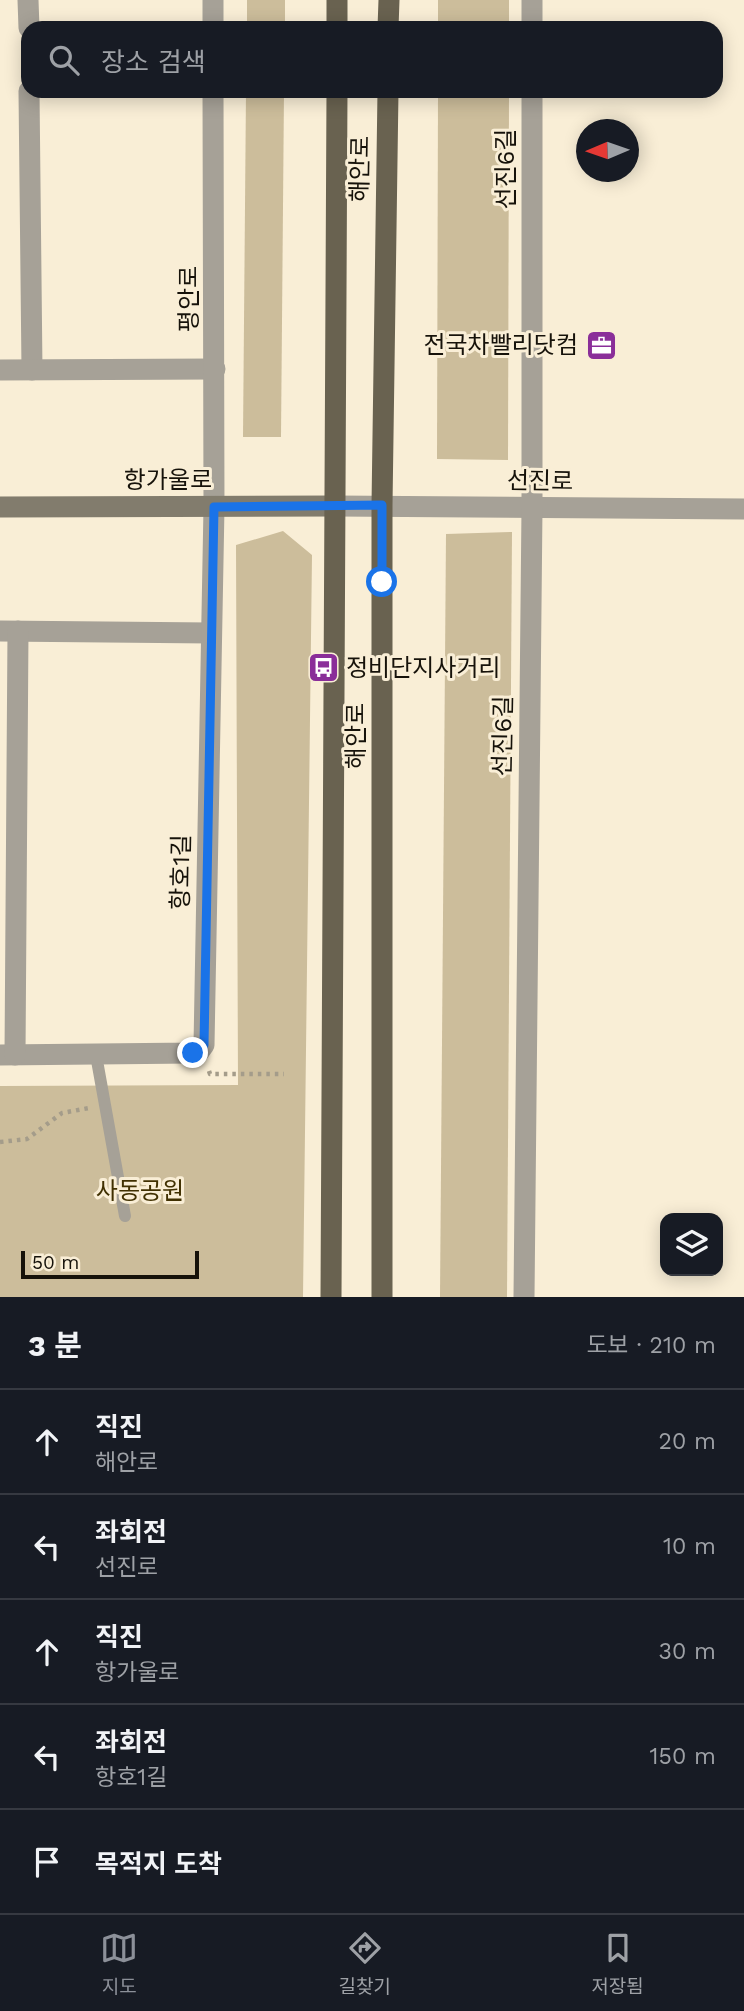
<!DOCTYPE html>
<html lang="ko">
<head>
<meta charset="utf-8">
<style>
  :root { --surface:#171b24; --page:#20242c; --text:#f1f3f6; --muted:#9ea1a6; --line:#363941; --accent:#8c9099 }
  body { margin:0; font-family:"Work Sans","Noto Sans KR",sans-serif; background:var(--page); color:var(--text) }
  .controls { position:absolute; right:21px; bottom:21px; display:grid; overflow:hidden; border-radius:14px; box-shadow:0 4px 18px #0003 }
  .controls button { width:63px; height:63px; display:grid; place-items:center; padding:0; border:0; border-bottom:2px solid var(--line); background:var(--surface); color:var(--text); font:35px sans-serif }
  .compass { position:absolute; left:576px; top:119px; width:63px; height:63px; border-radius:50%; background:var(--surface); box-shadow:0 4px 18px #0003; rotate:268deg }
  .scale { position:absolute; left:21px; bottom:18px; width:178px; box-sizing:border-box; padding-left:7px; border:4px solid #16120a; border-top:0; font-size:19px; line-height:24px; white-space:nowrap; color:#16120a; -webkit-text-stroke:5px #f9eed6; paint-order:stroke }
  .stop { position:absolute; width:21px; height:21px; margin:-16px; border:5px solid #1a73e8; border-radius:50%; background:#fff }
  .stop.end { background:#1a73e8; border-color:#fff; box-shadow:0 2px 7px #0008 }
  .list { margin:0; padding:0; list-style:none }
  h2 { display:flex; justify-content:space-between; align-items:center; height:91px; margin:0; padding:0 28px; font-size:30px }
  h2 small { font-size:23px; font-weight:400; color:var(--muted) }
  .list li { display:grid; grid-template-columns:46px 1fr auto; gap:21px; align-items:center; box-sizing:border-box; height:105px; padding:0 28px; border-top:2px solid var(--line) }
  .list b { display:block; font-size:26px; white-space:nowrap }
  .list p { margin:0; font-size:23px; white-space:nowrap; color:var(--muted) }
  .list em { font-size:23px; font-style:normal; color:var(--muted) }
  .icon { flex:none; width:38px; height:38px; fill:none; stroke:currentColor; stroke-width:2; stroke-linecap:round; stroke-linejoin:round }
  .map { position:relative; flex:none; width:744px; height:1297px; overflow:hidden }
  .search { position:absolute; background:var(--surface); box-shadow:0 4px 18px #0003; left:21px; right:21px; top:21px; height:77px; display:flex; align-items:center; gap:18px; box-sizing:border-box; padding:0 24px; border-radius:21px; color:var(--muted); font-size:26px }
  .sheet { height:616px; background:var(--surface) }
  nav { display:flex; justify-content:space-around; align-items:center; box-sizing:border-box; height:98px; border-top:2px solid var(--line); background:var(--surface); font-size:19px; color:var(--muted) }
  nav a { display:grid; justify-items:center; gap:4px }
  nav .on { color:var(--accent) }
  .map>svg:first-child { display:block }
  .green { fill:#ccbd9b }
  .lines { fill:none; stroke-linecap:round; stroke-linejoin:round }
  .path { stroke:#a49c8a; stroke-width:4.5; stroke-dasharray:3.5 5; stroke-linecap:butt }
  .service { stroke:#a6a197; stroke-width:12 }
  .minor { stroke:#a6a197; stroke-width:21 }
  .tertiary { stroke:#a6a197; stroke-width:21 }
  .secondary { stroke:#827c6d; stroke-width:21 }
  .primary { stroke:#696250; stroke-width:21 }
  .route { stroke:#1a73e8; stroke-width:9 }
  .labels { text-anchor:middle; dominant-baseline:central; stroke-width:6; stroke-linejoin:round; paint-order:stroke }
  .street-label { font-size:24px; fill:#16120a; stroke:#f9eed6 }
  .poi-label { font-size:24px; fill:#16120a; stroke:#f9eed6; text-anchor:end }
  .park-label { font-size:24px; fill:#403001; stroke:#f9eed6 }
</style>
</head>
<body>
<div class="map">
<svg width="744" height="1297" viewBox="0 0 744 1297">
  <rect width="100%" height="100%" fill="#f9eed6"/>
  <!-- green -->
  <g class="green">
    <rect x="247" y="0" width="38" height="28"/>
    <rect x="438" y="0" width="71" height="28"/>
    <polygon points="246,91 284,91 281,437 243,437"/>
    <polygon points="438,91 509,91 508,460 437,459"/>
    <polygon points="283,531 312,555 303,1297 0,1297 0,1086 238,1085 236,545"/>
    <polygon points="512,532 507,1297 440,1297 446,534"/>
  </g>
  <g class="lines">
    <!-- path -->
    <g class="path">
      <polyline points="209,1071 210,1074 284,1074"/>
      <polyline points="0,1142 27,1139 62,1113 89,1108"/>
    </g>
    <!-- service -->
    <polyline class="service" points="96,1055 125,1216"/>
    <!-- minor -->
    <g class="minor">
      <polyline points="28,0 29,28"/>
      <polyline points="532,0 532,28"/>
      <polyline points="29,91 32,370"/>
      <polyline points="0,370 215,369"/>
      <polyline points="335,506 744,509"/>
      <polyline points="0,631 211,633"/>
      <polyline points="0,1055 193,1053 199,1052 204,1045 214,507"/>
      <polyline points="15,1055 18,631"/>
      <polyline points="524,1297 532,508 532,91"/>
    </g>
    <!-- tertiary -->
    <g class="tertiary">
      <polyline points="213,0 213,28"/>
      <polyline points="213,91 214,507"/>
    </g>
    <!-- secondary -->
    <polyline class="secondary" points="0,507 335,506"/>
    <!-- primary -->
    <g class="primary">
      <polyline points="337,28 337,0"/>
      <polyline points="388,28 389,0"/>
      <polyline points="331,1297 337,91"/>
      <polyline points="382,1297 382,505 388,91"/>
    </g>
  </g>
  <g class="lines">
    <!-- route -->
    <polyline class="route" points="193,1053 200,1052 204,1045 214,507 382,505 382,582"/>
  </g>
  <!-- icons -->
  <defs>
    <symbol id="office-square" viewBox="-11 -11 22 22"><rect x="-9" y="-9" width="18" height="18" rx="4" fill="#8a2e99" stroke="#f9eed6"/><path d="M-6-3h4V-5.5h4V-3h4V5H-6ZM-1-4.5V-3h2v-1.5ZM-6 0V1H6V0Z" fill="#fff"/></symbol>
    <symbol id="bus-square" viewBox="-11 -11 22 22"><rect x="-9" y="-9" width="18" height="18" rx="4" fill="#8a2e99" stroke="#f9eed6"/><path d="M-5-6H5V4H4V6H2V4H-2V6H-4V4H-5ZM-3.5-4V0h7V-4ZM-3.5 1.2v1.5H-2V1.2ZM2 1.2v1.5H3.5V1.2Z" fill="#fff"/></symbol>
  </defs>
  <g fill-rule="evenodd">
    <use href="#office-square" x="584" y="328" width="35" height="35"/>
    <use href="#bus-square" x="306" y="650" width="35" height="35"/>
  </g>
  <g class="labels">
    <!-- street labels -->
    <g class="street-label">
      <text transform="translate(360 169) rotate(-89)">해안로</text>
      <text transform="translate(506 169) rotate(-90)">선진6길</text>
      <text transform="translate(189 299) rotate(-90)">평안로</text>
      <text x="168" y="480">항가울로</text>
      <text transform="translate(540 481) rotate(1)">선진로</text>
      <text transform="translate(356 736) rotate(-90)">해안로</text>
      <text transform="translate(503 736) rotate(-89)">선진6길</text>
      <text transform="translate(181 872) rotate(-89)">항호1길</text>
    </g>
    <!-- poi labels -->
    <g class="poi-label">
      <text x="578" y="345">전국차빨리닷컴</text>
      <text x="346" y="668" text-anchor="start">정비단지사거리</text>
    </g>
    <!-- park labels -->
    <g class="park-label">
      <text x="140" y="1191">사동공원</text>
    </g>
  </g>
</svg>
<div class="controls">
<button><svg class="icon" aria-label="layers" viewBox="0 0 24 24"><path d="M12 4l9 5-9 5-9-5zM3 14l9 5 9-5"/></svg></button>
</div>
<svg class="compass" viewBox="-18 -18 36 36"><path d="M0-13l5 13h-10z" fill="#e53935"/><path d="M0 13l5-13h-10z" fill="#9ea1a6"/></svg>
<div class="scale">50 m</div>
<div class="stop" style="left:382px;top:582px"></div>
<div class="stop end" style="left:193px;top:1053px"></div>
<div class="search"><svg class="icon" aria-label="search" viewBox="0 0 24 24"><circle cx="10" cy="10" r="6"/><path d="M15 15l6 6"/></svg>장소 검색</div>
</div>
<section class="sheet">
<h2>3 분<small>도보 · 210 m</small></h2>
<ul class="list">
<li><svg class="icon" aria-label="ahead" viewBox="0 0 24 24"><path d="M12 20V5M6 11l6-6 6 6"/></svg><div><b>직진</b><p>해안로</p></div><em>20 m</em></li>
<li><svg class="icon" aria-label="left" viewBox="0 0 24 24"><path d="M17 20v-9H6M10 6l-5 5 5 5"/></svg><div><b>좌회전</b><p>선진로</p></div><em>10 m</em></li>
<li><svg class="icon" aria-label="ahead" viewBox="0 0 24 24"><path d="M12 20V5M6 11l6-6 6 6"/></svg><div><b>직진</b><p>항가울로</p></div><em>30 m</em></li>
<li><svg class="icon" aria-label="left" viewBox="0 0 24 24"><path d="M17 20v-9H6M10 6l-5 5 5 5"/></svg><div><b>좌회전</b><p>항호1길</p></div><em>150 m</em></li>
<li><svg class="icon" aria-label="arrive" viewBox="0 0 24 24"><path d="M6 21V4h12l-3 4 3 4H6"/></svg><div><b>목적지 도착</b></div></li>
</ul>
</section>
<nav>
<a class="on"><svg class="icon" aria-label="map" viewBox="0 0 24 24"><path d="M3 6l6-2 6 2 6-2v14l-6 2-6-2-6 2zM9 4v14M15 6v14"/></svg>지도</a>
<a><svg class="icon" aria-label="directions" viewBox="0 0 24 24"><path d="M12 3l9 9-9 9-9-9zM9 14v-3h6M13 9l2 2-2 2"/></svg>길찾기</a>
<a><svg class="icon" aria-label="saved" viewBox="0 0 24 24"><path d="M7 4h10v16l-5-4-5 4z"/></svg>저장됨</a>
</nav>
</body>
</html>
